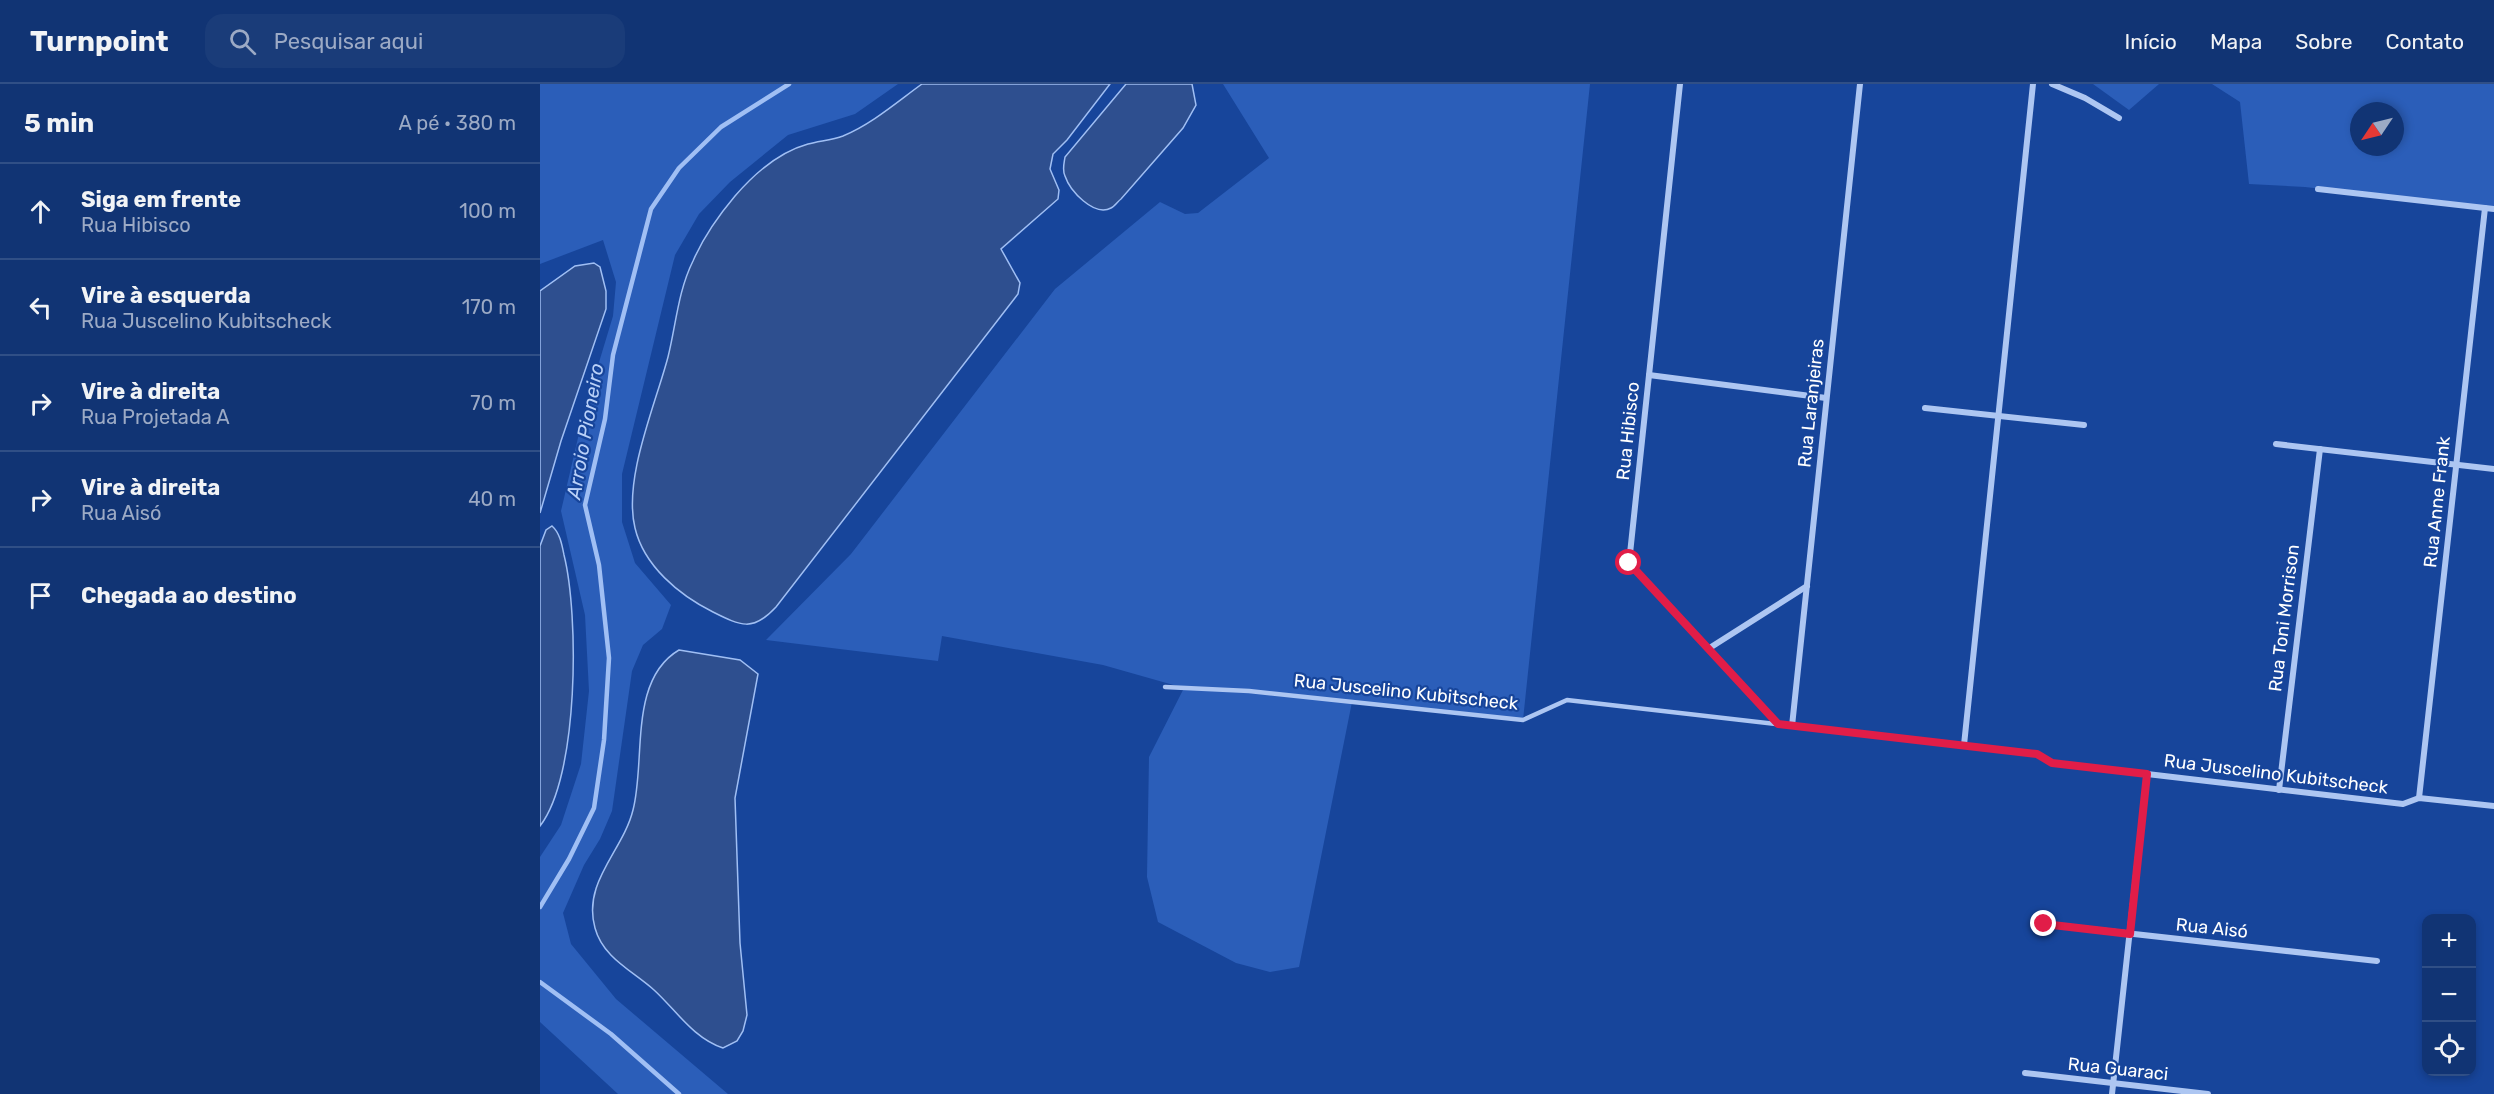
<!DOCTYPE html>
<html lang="pt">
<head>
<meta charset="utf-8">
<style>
  :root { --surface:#113474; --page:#1a3c79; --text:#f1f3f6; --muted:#9caac5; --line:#304f86 }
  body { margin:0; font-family:Rubik,sans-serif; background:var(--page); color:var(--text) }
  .controls { position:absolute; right:18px; bottom:18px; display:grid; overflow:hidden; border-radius:12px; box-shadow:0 3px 9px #0003 }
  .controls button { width:54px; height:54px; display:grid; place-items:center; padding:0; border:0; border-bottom:2px solid var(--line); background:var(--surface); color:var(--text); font:30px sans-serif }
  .compass { position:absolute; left:1810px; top:18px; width:54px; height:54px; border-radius:50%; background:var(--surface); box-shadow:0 3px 9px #0003; rotate:235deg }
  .stop { position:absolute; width:18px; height:18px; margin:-14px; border:4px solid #e11d48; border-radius:50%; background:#fff }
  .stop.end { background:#e11d48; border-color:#fff; box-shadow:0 2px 6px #0008 }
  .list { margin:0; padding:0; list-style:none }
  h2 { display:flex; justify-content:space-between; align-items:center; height:78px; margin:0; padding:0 24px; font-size:26px }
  h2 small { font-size:20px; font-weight:400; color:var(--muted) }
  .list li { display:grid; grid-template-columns:39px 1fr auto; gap:18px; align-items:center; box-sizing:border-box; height:96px; padding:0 24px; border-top:2px solid var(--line) }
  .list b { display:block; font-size:22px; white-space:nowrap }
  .list p { margin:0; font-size:20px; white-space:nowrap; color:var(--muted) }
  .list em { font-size:20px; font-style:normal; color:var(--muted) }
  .icon { flex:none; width:33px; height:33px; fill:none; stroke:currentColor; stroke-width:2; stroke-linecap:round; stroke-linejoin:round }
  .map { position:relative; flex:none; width:1954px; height:1010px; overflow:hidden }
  header { display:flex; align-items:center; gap:36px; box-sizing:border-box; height:84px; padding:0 30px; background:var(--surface); border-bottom:2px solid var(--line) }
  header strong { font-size:28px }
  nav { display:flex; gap:33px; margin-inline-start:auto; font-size:21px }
  .search { width:420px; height:54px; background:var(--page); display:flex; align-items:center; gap:15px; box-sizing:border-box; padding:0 21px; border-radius:18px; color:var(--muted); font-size:22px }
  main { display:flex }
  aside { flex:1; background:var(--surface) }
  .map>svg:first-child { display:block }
  .green { fill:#2b5eb9; fill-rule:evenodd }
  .water { fill:#2e4f8f; stroke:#a0bff4; stroke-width:1.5 }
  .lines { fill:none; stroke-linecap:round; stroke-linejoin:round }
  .stream { stroke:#a0bff4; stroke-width:4.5 }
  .service { stroke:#adc6f2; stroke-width:4.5 }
  .minor { stroke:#adc6f2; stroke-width:6 }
  .route { stroke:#e11d48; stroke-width:8 }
  .labels { text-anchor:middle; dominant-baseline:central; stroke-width:4.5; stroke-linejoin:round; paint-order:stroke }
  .street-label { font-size:18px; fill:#fff; stroke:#17459b }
  .water-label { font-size:20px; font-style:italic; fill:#bad1f8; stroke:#17459b }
</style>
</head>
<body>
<header>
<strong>Turnpoint</strong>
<div class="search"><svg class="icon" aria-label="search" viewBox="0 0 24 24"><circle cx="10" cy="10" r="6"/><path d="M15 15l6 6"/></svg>Pesquisar aqui</div>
<nav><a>Início</a><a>Mapa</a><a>Sobre</a><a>Contato</a></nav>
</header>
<main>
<aside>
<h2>5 min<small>A pé · 380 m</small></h2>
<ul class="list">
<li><svg class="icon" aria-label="ahead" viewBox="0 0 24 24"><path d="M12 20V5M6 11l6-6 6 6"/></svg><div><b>Siga em frente</b><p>Rua Hibisco</p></div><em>100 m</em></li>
<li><svg class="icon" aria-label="left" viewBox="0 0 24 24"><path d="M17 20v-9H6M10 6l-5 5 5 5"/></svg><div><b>Vire à esquerda</b><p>Rua Juscelino Kubitscheck</p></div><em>170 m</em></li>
<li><svg class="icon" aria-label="right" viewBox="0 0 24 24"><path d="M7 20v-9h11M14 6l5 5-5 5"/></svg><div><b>Vire à direita</b><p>Rua Projetada A</p></div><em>70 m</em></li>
<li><svg class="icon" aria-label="right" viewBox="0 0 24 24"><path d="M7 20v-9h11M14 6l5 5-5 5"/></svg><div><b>Vire à direita</b><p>Rua Aisó</p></div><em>40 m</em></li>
<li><svg class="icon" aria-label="arrive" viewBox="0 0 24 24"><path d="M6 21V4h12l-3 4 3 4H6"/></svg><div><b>Chegada ao destino</b></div></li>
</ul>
</aside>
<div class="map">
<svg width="1954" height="1010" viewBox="0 0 1954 1010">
  <rect width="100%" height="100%" fill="#17459b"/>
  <!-- green -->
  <g class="green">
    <polygon points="0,0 358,0 315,30 248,51 190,98 159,130 135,171 82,390 82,438 95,479 131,521 122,545 103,561 92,587 72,727 60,755 44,781 23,829 31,860 76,915 188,1010 78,1010 0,938 0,773 21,741 41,680 49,607 45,531 21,427 44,328 73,232 76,198 63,156 0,180"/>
    <polygon points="683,0 1050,0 983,636 812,618 759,883 730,888 696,879 618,838 607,793 609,673 644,604 563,581 402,552 398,577 226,556 311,470 515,205 620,118 645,130 658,129 729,74"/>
    <polygon points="1553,0 1619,0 1589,26"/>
    <path d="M1672,0H1954V125L1765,103L1709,100L1700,18ZM1819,27H1855V63H1819Z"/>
  </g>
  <!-- water -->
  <g class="water">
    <path d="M382,0H570L527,56L513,70L510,85L519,106L518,115L461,165L480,199L478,210L236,523C213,548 201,542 173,528C139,511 104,482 95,444C83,395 115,322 128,273C136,241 138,207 153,177C163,154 179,131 195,112C214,90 239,68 268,60C279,57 292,56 303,52C332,40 357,18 382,0Z"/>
    <path d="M586,0H652L656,21L643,44L581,115C578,117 575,122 571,124C554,133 530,107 525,92C522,86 524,80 525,73Z"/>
    <polygon points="54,179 60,183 66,207 66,225 21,357 0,429 0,207 35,182"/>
    <path d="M12,442C20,449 22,461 24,471C39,531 39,692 0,742V462L6,446Z"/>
    <path d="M139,566L200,576L218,590L195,714L200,859L207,931L203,947L197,957L183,964C153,954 136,926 114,906C93,887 63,874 55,844C42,798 83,767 93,726C106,677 88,596 139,566Z"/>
  </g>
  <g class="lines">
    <!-- stream -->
    <g class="stream">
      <polyline points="0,823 29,775 54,724 64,656 69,574 59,481 45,421 65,335 73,271 111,125 139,84 181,43 249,0"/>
      <polyline points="0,898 71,950 139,1010"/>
    </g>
    <!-- service -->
    <polyline class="service" points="625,603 709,607 983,636 1027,616 1497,670 1512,679 1607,690"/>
    <!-- minor -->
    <g class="minor">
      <polyline points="1140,0 1089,479 1238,640"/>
      <polyline points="1512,0 1545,14 1579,34"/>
      <polyline points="1778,105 1954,125"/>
      <polyline points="1109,291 1286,314"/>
      <polyline points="1385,324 1544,341"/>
      <polyline points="1736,360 1954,385"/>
      <polyline points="1168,565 1267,502"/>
      <polyline points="1252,642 1320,0"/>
      <polyline points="1424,661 1493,0"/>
      <polyline points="1739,706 1780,365"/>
      <polyline points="1879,714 1945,124"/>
      <polyline points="1504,840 1837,877"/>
      <polyline points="1485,989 1668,1010"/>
      <polyline points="1572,1010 1607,690 1863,720 1879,714 1954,722"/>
    </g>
  </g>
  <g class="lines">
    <!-- route -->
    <polyline class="route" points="1089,479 1238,640 1497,670 1512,679 1607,690 1590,850 1504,840"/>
  </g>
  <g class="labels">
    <!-- street labels -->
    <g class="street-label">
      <text transform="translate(1271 319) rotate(-84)">Rua Laranjeiras</text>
      <text transform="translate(1088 347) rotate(-84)">Rua Hibisco</text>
      <text transform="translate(1897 418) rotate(-84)">Rua Anne Frank</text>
      <text transform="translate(1744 534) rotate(-83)">Rua Toni Morrison</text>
      <text transform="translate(866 608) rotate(6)">Rua Juscelino Kubitscheck</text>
      <text transform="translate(1736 690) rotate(7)">Rua Juscelino Kubitscheck</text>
      <text transform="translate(1672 844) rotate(6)">Rua Aisó</text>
      <text transform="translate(1578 985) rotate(6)">Rua Guaraci</text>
    </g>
    <!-- water labels -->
    <g class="water-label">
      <text transform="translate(45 347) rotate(-80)">Arroio Pioneiro</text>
    </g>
  </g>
</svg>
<div class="controls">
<button>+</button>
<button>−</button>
<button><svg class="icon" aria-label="locate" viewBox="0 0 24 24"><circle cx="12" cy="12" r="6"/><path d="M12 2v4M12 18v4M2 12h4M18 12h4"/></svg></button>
</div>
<svg class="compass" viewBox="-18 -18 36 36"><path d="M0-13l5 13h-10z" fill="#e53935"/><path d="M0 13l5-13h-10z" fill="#9caac5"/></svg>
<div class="stop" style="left:1089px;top:479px"></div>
<div class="stop end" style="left:1504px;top:840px"></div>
</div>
</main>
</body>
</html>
